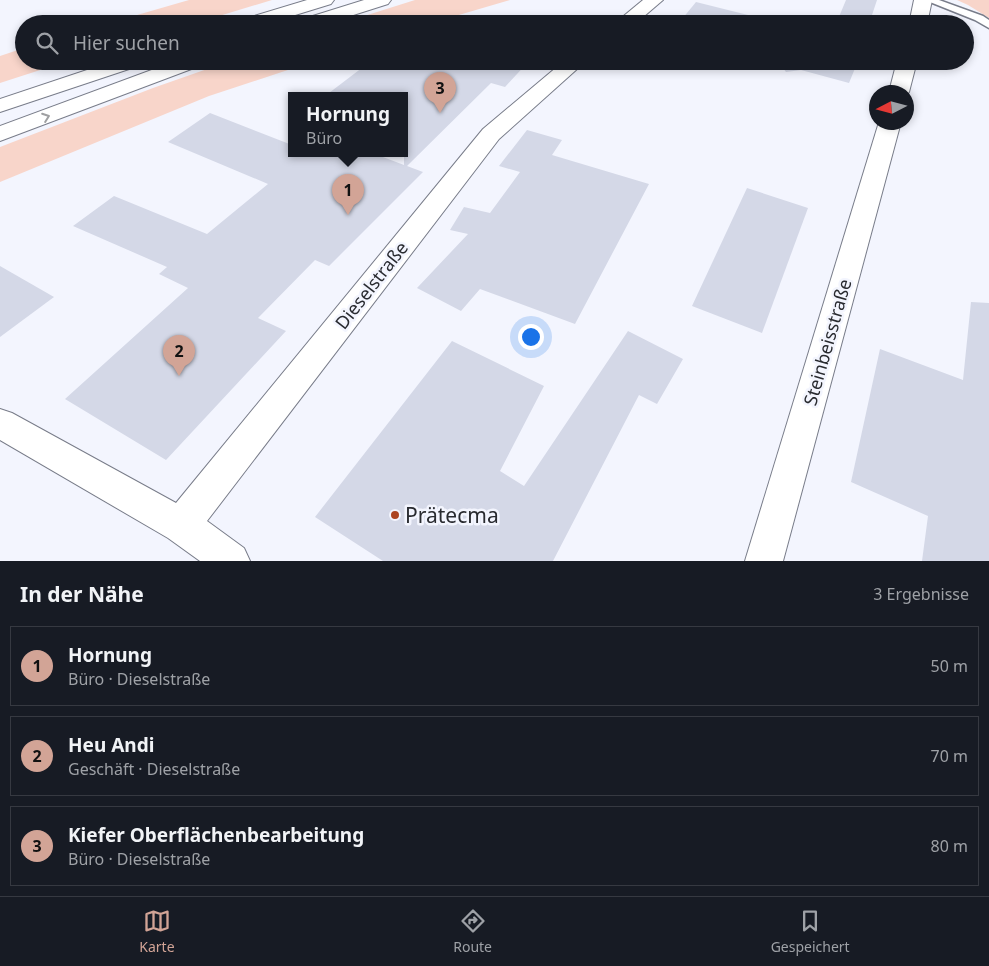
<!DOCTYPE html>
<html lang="de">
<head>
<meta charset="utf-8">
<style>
  :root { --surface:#171b24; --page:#242831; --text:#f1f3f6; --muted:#9ea1a6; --line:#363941; --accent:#d2a496 }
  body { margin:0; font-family:"Noto Sans",sans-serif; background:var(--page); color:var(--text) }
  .compass { position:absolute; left:869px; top:85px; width:45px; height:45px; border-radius:50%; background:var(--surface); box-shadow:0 2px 8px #0003; rotate:264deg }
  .you { position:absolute; left:530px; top:336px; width:18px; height:18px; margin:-12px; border:4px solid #fff; border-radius:50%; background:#1a73e8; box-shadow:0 0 0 8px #1a73e833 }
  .badge { display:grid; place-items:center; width:32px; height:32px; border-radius:50%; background:var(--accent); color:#111; font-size:16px; font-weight:700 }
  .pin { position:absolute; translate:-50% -41px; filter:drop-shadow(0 1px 2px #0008) }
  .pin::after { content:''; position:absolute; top:26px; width:18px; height:15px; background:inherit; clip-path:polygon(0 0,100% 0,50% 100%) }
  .popup { position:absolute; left:288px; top:92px; width:120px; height:65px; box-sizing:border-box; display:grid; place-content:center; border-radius:0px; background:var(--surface); filter:drop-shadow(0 1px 4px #0005); font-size:16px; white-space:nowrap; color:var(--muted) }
  .popup b { font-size:19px; color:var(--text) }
  .popup::after { content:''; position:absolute; left:50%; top:100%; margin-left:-10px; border:10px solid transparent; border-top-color:var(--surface) }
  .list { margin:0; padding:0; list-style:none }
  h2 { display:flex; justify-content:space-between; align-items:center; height:65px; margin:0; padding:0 20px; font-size:21px }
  h2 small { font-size:16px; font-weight:400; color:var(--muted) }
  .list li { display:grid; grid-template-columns:32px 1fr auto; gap:15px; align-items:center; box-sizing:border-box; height:80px; margin:0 10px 10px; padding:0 10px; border:1px solid var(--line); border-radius:0px }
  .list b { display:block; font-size:19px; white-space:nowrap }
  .list p { margin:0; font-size:16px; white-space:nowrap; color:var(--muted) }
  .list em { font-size:16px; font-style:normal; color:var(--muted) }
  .icon { flex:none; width:28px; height:28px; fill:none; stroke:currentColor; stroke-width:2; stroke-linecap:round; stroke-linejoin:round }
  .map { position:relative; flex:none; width:989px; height:561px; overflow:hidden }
  .search { position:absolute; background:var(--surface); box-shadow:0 2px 8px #0003; left:15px; right:15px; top:15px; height:55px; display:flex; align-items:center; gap:12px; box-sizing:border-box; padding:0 18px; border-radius:28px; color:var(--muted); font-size:19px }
  .sheet { height:335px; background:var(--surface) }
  nav { display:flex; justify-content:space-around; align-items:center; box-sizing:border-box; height:70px; border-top:1px solid var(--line); background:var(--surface); font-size:14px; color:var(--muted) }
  nav a { display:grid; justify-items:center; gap:2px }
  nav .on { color:var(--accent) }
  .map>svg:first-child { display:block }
  .green { fill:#f8d5ca }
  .building { fill:#d4d8e7 }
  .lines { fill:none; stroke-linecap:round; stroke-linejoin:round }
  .service-casing { stroke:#787c89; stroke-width:3 }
  .minor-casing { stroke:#787c89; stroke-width:2 }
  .trunk-casing { stroke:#787c89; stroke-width:2 }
  .service { fill:#fff; fill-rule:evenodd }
  .minor { fill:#fff; fill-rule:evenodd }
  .trunk { fill:#fff; fill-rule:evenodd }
  .oneway { stroke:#9fa0a2 }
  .poi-dot { fill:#ac4421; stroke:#f3f5fe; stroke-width:2 }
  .labels { text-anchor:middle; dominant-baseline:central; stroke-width:5; stroke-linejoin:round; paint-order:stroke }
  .street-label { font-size:18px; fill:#292b30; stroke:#f3f5fe }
  .near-poi-label { font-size:21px; fill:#292b30; stroke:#f3f5fe; text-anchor:start }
</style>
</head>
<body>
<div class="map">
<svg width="989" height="561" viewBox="0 0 989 561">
  <rect width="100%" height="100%" fill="#f3f5fe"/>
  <!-- green -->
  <g class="green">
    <polygon points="189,0 272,0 193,24 106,24"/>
    <polygon points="415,0 510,0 428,24 339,24"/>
    <polygon points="957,0 989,0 989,18 968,5"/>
    <polygon points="24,48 24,61 68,61 0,83 0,56"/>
    <polygon points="230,61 315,61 209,96 0,182 0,147 153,88"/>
  </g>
  <!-- building -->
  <g class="building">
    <polygon points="846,0 877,0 869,24 836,24"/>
    <polygon points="696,2 784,24 678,24"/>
    <polygon points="371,61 529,61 505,87 491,83 407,166 423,172 329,266 315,260 258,318 286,331 166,460 65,399 188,288 159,274 167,267 73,226 114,196 207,234 268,184 168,142 210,113 292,145 292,154 375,154 404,165 404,96 325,96"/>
    <polygon points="767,61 858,61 849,83 801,70 786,72 780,64"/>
    <polygon points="527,130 562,140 552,155 649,184 575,324 480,289 461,311 417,288 468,234 450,230 464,207 490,213 520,172 499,166"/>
    <polygon points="747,188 808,208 762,333 692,306"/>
    <polygon points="0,266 54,297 0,337"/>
    <polygon points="971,302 989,303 989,561 922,561 928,516 851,482 880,349 963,380"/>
    <polygon points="628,331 683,359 657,404 639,395 553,561 383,561 315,517 452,341 544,386 500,471 524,486"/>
  </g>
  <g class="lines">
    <defs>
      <polygon id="service" points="925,0 939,0 983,16 989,20 989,28 975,20"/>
      <g id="minor">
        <polygon points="643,0 663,0 635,24 614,24"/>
        <polygon points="914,0 932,0 927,24 909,24"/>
        <polygon points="564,61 586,61 499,139 207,521 244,548 250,561 200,561 168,538 0,440 0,409 12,413 176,503 483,129"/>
        <polygon points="897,61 917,61 909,92 906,96 906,92 889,92"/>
        <polygon points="879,122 901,122 783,561 745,561"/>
      </g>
      <g id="trunk">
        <polygon points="307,0 334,0 331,4 266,24 238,24 241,20"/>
        <polygon points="364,0 391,0 388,4 325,24 297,24 300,20"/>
        <polygon points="114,61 144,61 141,65 0,112 0,99"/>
        <polygon points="176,61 205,61 202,65 0,141 0,126"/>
      </g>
    </defs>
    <!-- service casing -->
    <use href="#service" class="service-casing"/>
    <!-- minor casing -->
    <use href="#minor" class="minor-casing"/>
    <!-- trunk casing -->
    <use href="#trunk" class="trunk-casing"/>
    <!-- service -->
    <use href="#service" class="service"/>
    <!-- minor -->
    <use href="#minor" class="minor"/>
    <!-- trunk -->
    <use href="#trunk" class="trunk"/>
  </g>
  <!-- one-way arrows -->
  <defs><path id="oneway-chevron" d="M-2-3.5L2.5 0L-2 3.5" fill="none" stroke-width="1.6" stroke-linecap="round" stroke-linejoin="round" transform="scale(1.25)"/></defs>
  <use class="oneway" href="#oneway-chevron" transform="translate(46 117) rotate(-20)"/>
  <!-- markers -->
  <circle class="poi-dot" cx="395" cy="515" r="5"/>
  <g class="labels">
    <!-- street labels -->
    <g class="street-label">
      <text transform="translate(371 285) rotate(-52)">Dieselstraße</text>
      <text transform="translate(827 342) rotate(-74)">Steinbeisstraße</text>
    </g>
    <!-- near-poi labels -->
    <g class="near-poi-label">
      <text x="405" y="515">Prätecma</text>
    </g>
  </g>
</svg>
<svg class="compass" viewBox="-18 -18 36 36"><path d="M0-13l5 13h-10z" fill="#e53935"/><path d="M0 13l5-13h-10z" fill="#9ea1a6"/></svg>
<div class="you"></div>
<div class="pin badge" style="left:348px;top:215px">1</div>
<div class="popup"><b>Hornung</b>Büro</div>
<div class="pin badge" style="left:179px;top:376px">2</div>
<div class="pin badge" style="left:440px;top:113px">3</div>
<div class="search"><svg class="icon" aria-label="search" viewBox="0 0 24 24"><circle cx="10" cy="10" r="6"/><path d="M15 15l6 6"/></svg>Hier suchen</div>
</div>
<section class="sheet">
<h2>In der Nähe<small>3 Ergebnisse</small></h2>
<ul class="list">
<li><span class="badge">1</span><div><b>Hornung</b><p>Büro · Dieselstraße</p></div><em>50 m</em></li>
<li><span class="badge">2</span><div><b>Heu Andi</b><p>Geschäft · Dieselstraße</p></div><em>70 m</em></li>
<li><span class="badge">3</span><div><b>Kiefer Oberflächenbearbeitung</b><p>Büro · Dieselstraße</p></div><em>80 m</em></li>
</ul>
</section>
<nav>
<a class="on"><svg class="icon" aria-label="map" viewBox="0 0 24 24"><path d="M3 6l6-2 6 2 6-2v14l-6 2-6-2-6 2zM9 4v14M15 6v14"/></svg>Karte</a>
<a><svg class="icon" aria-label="directions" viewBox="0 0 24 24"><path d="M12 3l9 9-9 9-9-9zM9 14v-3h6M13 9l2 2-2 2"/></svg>Route</a>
<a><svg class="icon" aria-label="saved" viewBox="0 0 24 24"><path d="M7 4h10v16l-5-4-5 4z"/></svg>Gespeichert</a>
</nav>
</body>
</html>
